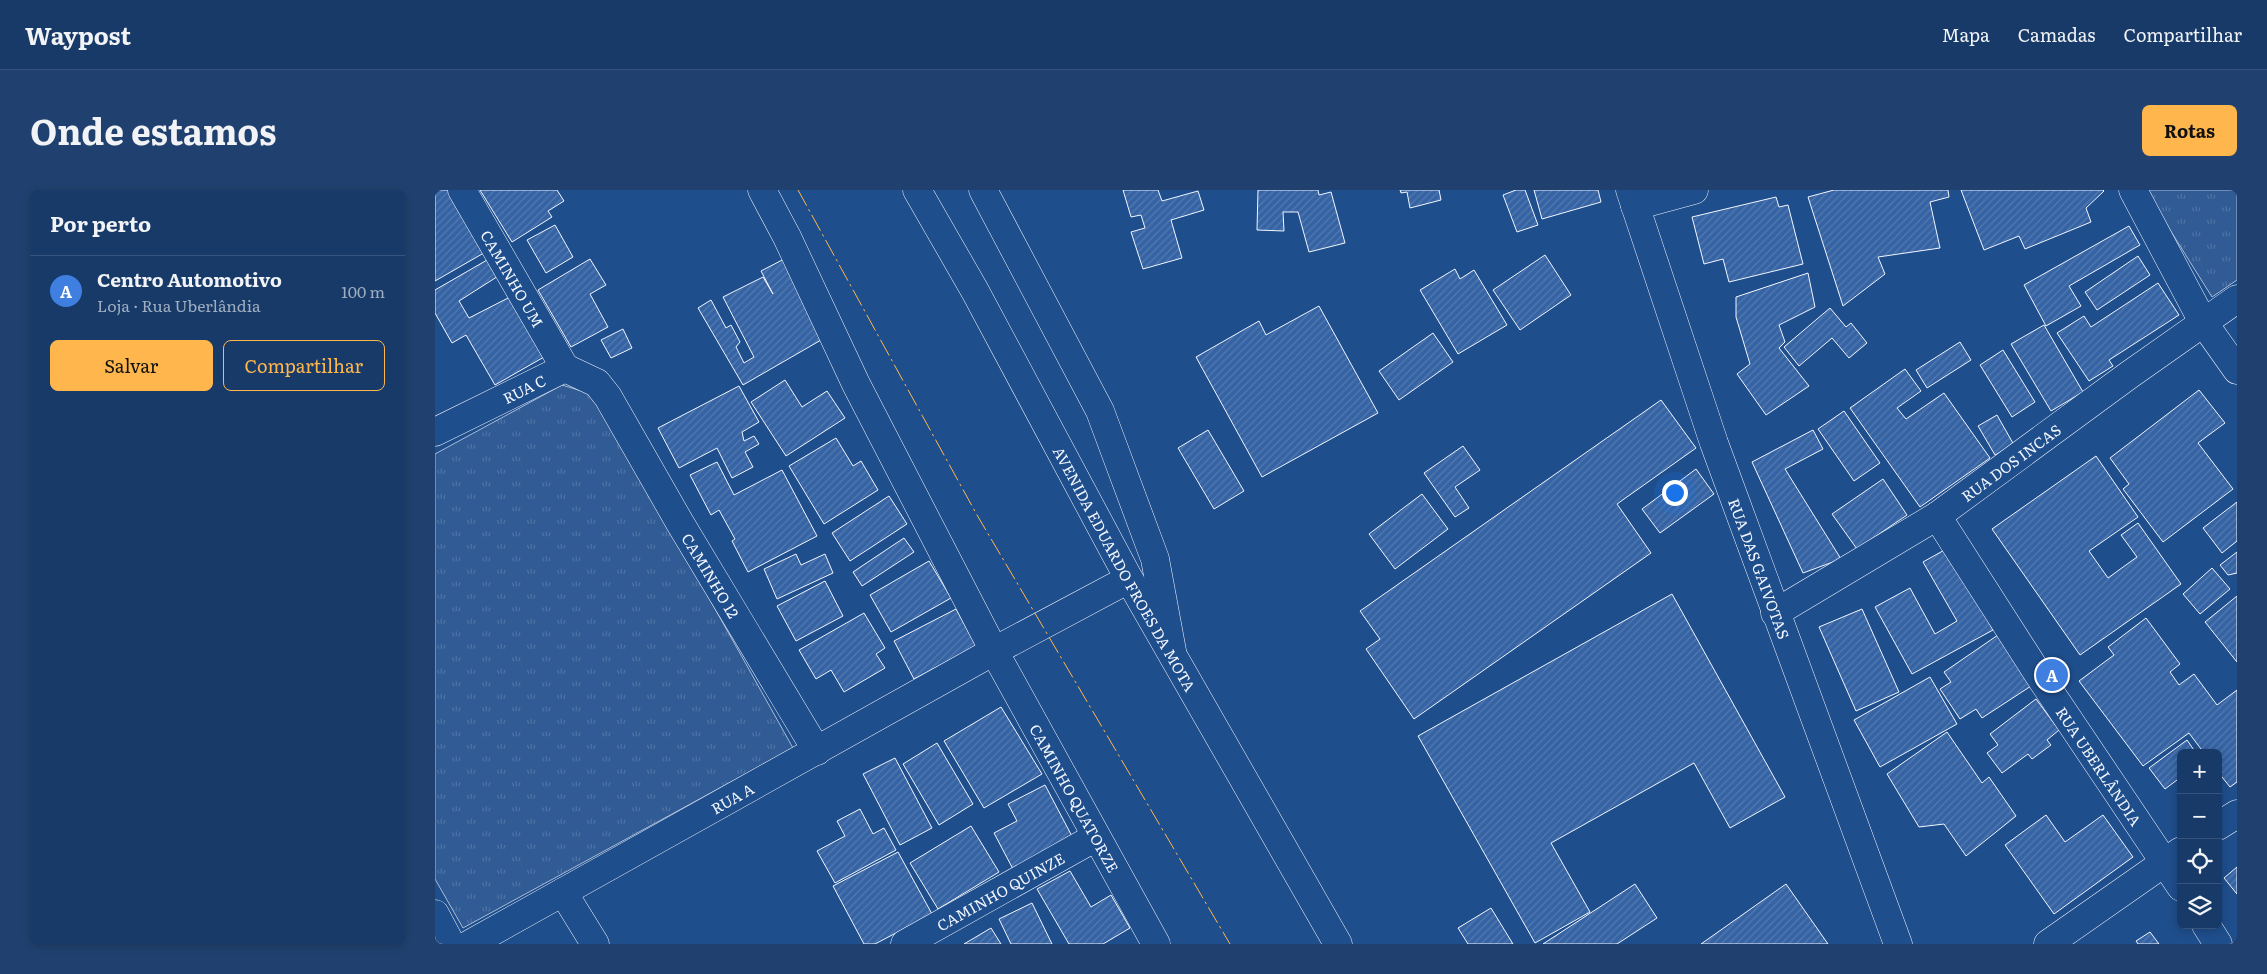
<!DOCTYPE html>
<html lang="pt">
<head>
<meta charset="utf-8">
<style>
  :root { --surface:#173a69; --page:#20416f; --text:#f1f3f6; --muted:#9eadc0; --line:#36547d; --accent:#ffb74d }
  body { margin:0; font-family:Literata,serif; background:var(--page); color:var(--text) }
  .controls { position:absolute; right:15px; bottom:15px; display:grid; overflow:hidden; border-radius:8px; box-shadow:0 2px 8px #0003 }
  .controls button { width:45px; height:45px; display:grid; place-items:center; padding:0; border:0; border-bottom:1px solid var(--line); background:var(--surface); color:var(--text); font:25px sans-serif }
  .you { position:absolute; left:1239px; top:302px; width:18px; height:18px; margin:-12px; border:4px solid #fff; border-radius:50%; background:#1a73e8; box-shadow:0 0 0 8px #1a73e833 }
  .badge { display:grid; place-items:center; width:32px; height:32px; border-radius:50%; background:var(--accent); color:#fff; font-size:16px; font-weight:700 }
  .pin { position:absolute; translate:-50% -50%; border:2px solid #fff; box-shadow:0 1px 5px #0006 }
  .list { margin:0; padding:0; list-style:none }
  h2 { display:flex; justify-content:space-between; align-items:center; height:65px; margin:0; padding:0 20px; font-size:21px }
  h2 small { font-size:16px; font-weight:400; color:var(--muted) }
  .list li { display:grid; grid-template-columns:32px 1fr auto; gap:15px; align-items:center; box-sizing:border-box; height:70px; padding:0 20px; border-top:1px solid var(--line) }
  .list b { display:block; font-size:19px; white-space:nowrap }
  .list p { margin:0; font-size:16px; white-space:nowrap; color:var(--muted) }
  .list em { font-size:16px; font-style:normal; color:var(--muted) }
  .actions { display:flex; gap:10px; padding:15px 20px }
  .actions a { flex:1; padding:11px 0; border:1px solid var(--accent); border-radius:8px; text-align:center; font-size:18px; color:var(--accent) }
  .actions .main { background:var(--accent); color:#111 }
  .icon { flex:none; width:28px; height:28px; fill:none; stroke:currentColor; stroke-width:2; stroke-linecap:round; stroke-linejoin:round }
  .map { position:relative; flex:none; width:1802px; height:754px; overflow:hidden; border-radius:8px }
  header { display:flex; align-items:center; gap:30px; box-sizing:border-box; height:70px; padding:0 25px; background:var(--surface); border-bottom:1px solid var(--line) }
  header strong { font-size:24px }
  nav { display:flex; gap:28px; margin-inline-start:auto; font-size:18px }
  .intro { display:flex; align-items:center; justify-content:space-between; box-sizing:border-box; height:120px; padding:0 30px }
  h1 { margin:0; font-size:35px }
  .button { padding:12px 22px; border-radius:8px; background:var(--accent); color:#111; font-size:18px; font-weight:700 }
  main { display:flex; gap:30px; padding:0 30px }
  aside { flex:1; background:var(--surface); border-radius:8px; box-shadow:0 2px 8px #0003 }
  .map>svg:first-child { display:block }
  .park { fill:url(#park-tufts); stroke:#a8bbd7 }
  .building { fill:url(#building-hatch); stroke:#f2f6ff }
  .lines { fill:none; stroke-linecap:round; stroke-linejoin:round }
  .minor-casing { stroke:#f2f6ff; stroke-width:29 }
  .highway-casing { stroke:#f2f6ff; stroke-width:29 }
  .minor { stroke:#1f4e8c; stroke-width:28 }
  .highway { stroke:#1f4e8c; stroke-width:28 }
  .power { stroke:#ffb74d; stroke-width:1; stroke-dasharray:18 4 2.5 4; stroke-linecap:butt }
  .labels { text-anchor:middle; dominant-baseline:central; stroke-width:4; stroke-linejoin:round; paint-order:stroke }
  .street-label { font-size:15px; fill:#f2f6ff; stroke:#1f4e8c }
</style>
</head>
<body>
<header>
<strong>Waypost</strong>
<nav><a>Mapa</a><a>Camadas</a><a>Compartilhar</a></nav>
</header>
<div class="intro"><h1>Onde estamos</h1><a class="button">Rotas</a></div>
<main>
<aside>
<h2>Por perto<small></small></h2>
<ul class="list">
<li><span class="badge" style="background:#3f7fe0">A</span><div><b>Centro Automotivo</b><p>Loja · Rua Uberlândia</p></div><em>100 m</em></li>
</ul>
<div class="actions"><a class="main">Salvar</a><a>Compartilhar</a></div>
</aside>
<div class="map">
<svg width="1802" height="754" viewBox="0 0 1802 754">
  <defs>
    <pattern id="park-tufts" width="24" height="20" patternUnits="userSpaceOnUse" patternTransform="scale(1.25)"><rect width="24" height="20" fill="#305b95"/><path d="M3 7l-1-3M5 7V3M7 7l1-3M15 17l-1-3M17 17v-4M19 17l1-3" fill="none" stroke="#4e73a5"/></pattern>
    <pattern id="building-hatch" width="6" height="6" patternUnits="userSpaceOnUse" patternTransform="scale(1.25)"><rect width="6" height="6" fill="#3563a3"/><path d="M-1 1l2-2M0 6l6-6M5 7l2-2" fill="none" stroke="#537ab1"/></pattern>
  </defs>
  <rect width="100%" height="100%" fill="#1f4e8c"/>
  <!-- park -->
  <g class="park">
    <polygon points="1710,0 1802,0 1802,90 1777,107"/>
    <polygon points="127,195 153,203 181,242 358,558 28,738 0,689 0,264"/>
  </g>
  <!-- building -->
  <g class="building">
    <polygon points="0,0 19,0 54,60 0,91"/>
    <polygon points="45,0 122,0 129,11 113,21 117,27 77,52"/>
    <polygon points="688,0 723,0 727,11 763,1 769,20 736,30 747,68 708,79 696,42 710,38 706,25 696,27"/>
    <polygon points="823,0 883,0 884,5 896,2 910,53 874,62 863,22 848,22 849,41 822,40"/>
    <polygon points="965,0 1004,0 1006,10 975,18 972,2 966,3"/>
    <polygon points="1081,0 1090,0 1103,35 1082,42 1068,5"/>
    <polygon points="1099,0 1163,0 1166,12 1107,29"/>
    <polygon points="1399,0 1513,0 1514,7 1495,12 1505,58 1443,67 1450,84 1408,116 1373,7"/>
    <polygon points="1526,0 1668,0 1669,1 1651,18 1656,32 1590,59 1584,46 1549,60"/>
    <polygon points="1341,7 1344,17 1353,15 1368,74 1294,92 1288,69 1269,74 1257,27"/>
    <polygon points="120,35 138,67 111,83 92,50"/>
    <polygon points="1694,36 1705,55 1634,96 1646,116 1611,136 1589,95"/>
    <polygon points="1110,65 1136,105 1085,140 1058,100"/>
    <polygon points="59,66 68,83 24,111 34,128 75,107 109,167 60,195 31,145 17,153 0,123 0,100"/>
    <polygon points="1703,66 1715,85 1662,120 1650,102"/>
    <polygon points="351,68 393,146 308,195 263,118 276,110 291,138 296,135 305,152 301,157 309,173 319,167 288,107 328,87 338,104 326,81"/>
    <polygon points="155,69 171,95 155,104 173,137 136,157 103,100"/>
    <polygon points="1020,79 1025,89 1039,80 1072,135 1023,164 985,100"/>
    <polygon points="1373,83 1380,117 1344,135 1350,152 1344,158 1374,196 1331,225 1302,184 1315,174 1301,127 1301,107"/>
    <polygon points="1723,93 1744,125 1674,170 1678,176 1654,191 1622,143 1649,126 1656,137"/>
    <polygon points="884,116 943,223 827,287 761,167 824,131 831,145"/>
    <polygon points="1395,118 1411,137 1416,133 1432,153 1414,168 1397,148 1364,176 1349,157"/>
    <polygon points="1609,135 1648,202 1616,221 1576,154"/>
    <polygon points="188,139 197,158 176,168 166,150"/>
    <polygon points="998,143 1018,172 964,210 944,181"/>
    <polygon points="1525,152 1536,170 1492,198 1481,180"/>
    <polygon points="1568,160 1600,212 1577,227 1545,175"/>
    <polygon points="1470,179 1486,201 1462,218 1471,229 1509,203 1555,268 1485,317 1415,218"/>
    <polygon points="350,190 367,217 392,201 410,228 351,266 316,212"/>
    <polygon points="304,196 324,232 307,242 309,251 319,246 324,254 310,262 318,277 297,288 282,258 244,278 223,238"/>
    <polygon points="1764,200 1790,233 1763,253 1798,299 1728,352 1688,299 1694,294 1675,268"/>
    <polygon points="1226,210 1261,258 1182,314 1216,363 979,529 931,459 945,449 925,421"/>
    <polygon points="1409,221 1445,273 1419,291 1383,239"/>
    <polygon points="1562,225 1579,255 1560,265 1543,236"/>
    <polygon points="773,240 809,301 779,319 743,258"/>
    <polygon points="1378,240 1388,259 1350,279 1406,369 1368,383 1317,272"/>
    <polygon points="401,248 418,276 426,271 443,300 389,334 354,276"/>
    <polygon points="1028,256 1045,280 1020,297 1034,318 1020,327 989,283"/>
    <polygon points="1661,266 1703,327 1654,361 1673,388 1702,367 1686,345 1703,333 1746,394 1645,465 1557,339"/>
    <polygon points="282,272 299,305 347,280 382,346 313,382 297,351 300,349 284,320 276,325 255,285"/>
    <polygon points="1261,279 1279,304 1225,343 1207,319"/>
    <polygon points="1448,289 1472,325 1422,359 1397,324"/>
    <polygon points="987,304 1013,339 960,379 934,344"/>
    <polygon points="454,306 472,334 415,371 397,343"/>
    <polygon points="1802,312 1802,351 1787,363 1768,338"/>
    <polygon points="469,348 479,362 427,396 418,382"/>
    <polygon points="1513,358 1558,440 1477,484 1440,417 1475,398 1500,444 1522,431 1488,372"/>
    <polygon points="1802,362 1802,383 1793,385 1785,375"/>
    <polygon points="361,364 366,375 390,364 398,383 342,409 329,379"/>
    <polygon points="494,371 516,408 456,442 435,405"/>
    <polygon points="1777,378 1795,399 1765,424 1748,404"/>
    <polygon points="390,391 408,426 361,451 342,416"/>
    <polygon points="1237,404 1350,607 1295,638 1259,573 1116,653 1155,722 1100,753 983,546"/>
    <polygon points="1802,406 1802,472 1770,432"/>
    <polygon points="521,419 541,456 479,489 459,451"/>
    <polygon points="1427,419 1464,502 1421,521 1384,437"/>
    <polygon points="429,423 450,458 441,464 450,478 409,502 396,480 381,489 364,460"/>
    <polygon points="1711,428 1745,474 1735,482 1744,495 1759,484 1782,515 1802,500 1802,592 1795,597 1783,582 1783,563 1769,563 1754,543 1708,576 1644,491 1679,465 1673,457"/>
    <polygon points="1563,445 1596,496 1547,528 1541,519 1525,529 1505,499 1516,492 1509,482"/>
    <polygon points="1495,487 1522,534 1445,577 1419,530"/>
    <polygon points="1601,509 1624,540 1612,550 1616,555 1597,569 1593,564 1567,583 1552,563 1563,555 1555,544"/>
    <polygon points="566,517 607,584 549,618 509,551"/>
    <polygon points="1512,542 1547,593 1554,587 1581,626 1531,666 1509,634 1484,637 1452,584"/>
    <polygon points="1752,550 1761,563 1746,563 1746,587 1730,599 1714,578"/>
    <polygon points="502,553 538,614 504,635 468,574"/>
    <polygon points="460,568 497,638 465,655 428,584"/>
    <polygon points="610,595 639,650 579,681 559,643 582,631 573,614"/>
    <polygon points="425,619 438,644 449,638 461,660 400,693 382,661 410,646 402,631"/>
    <polygon points="1611,625 1630,652 1668,625 1698,667 1619,724 1570,655"/>
    <polygon points="536,636 564,682 503,719 475,673"/>
    <polygon points="463,662 497,724 440,754 429,754 398,696"/>
    <polygon points="1802,677 1802,704 1789,688"/>
    <polygon points="635,681 656,717 676,705 695,738 668,754 634,754 602,699"/>
    <polygon points="1200,694 1222,728 1182,754 1108,754"/>
    <polygon points="1351,694 1393,754 1266,754"/>
    <polygon points="597,713 617,754 576,754 564,729"/>
    <polygon points="1056,718 1078,754 1033,754 1023,738"/>
    <polygon points="556,738 566,754 529,754"/>
    <polygon points="1715,742 1724,754 1703,754 1701,751"/>
  </g>
  <g class="lines">
    <defs>
      <g id="minor">
        <path id="s1" d="M27,0L130,178"/>
        <path id="s2" d="M327,0L352,47L421,194L559,461L721,754"/>
        <polyline points="548,0 665,221 720,369 737,461"/>
        <path id="s3" d="M1195,0L1279,253L1463,754"/>
        <polyline points="1698,0 1768,132 1802,180"/>
        <polyline points="1200,16 1259,0"/>
        <path id="s4" d="M0,242L130,178L162,193L173,207L245,333L382,561"/>
        <path id="s5" d="M1502,326L1605,487L1746,697"/>
        <path id="s6" d="M1340,423L1502,326L1694,185L1802,109"/>
        <polyline points="1783,636 1802,624"/>
        <polyline points="128,702 160,754"/>
        <polyline points="0,724 16,754"/>
        <polyline points="1771,735 1783,754"/>
        <path id="s7" d="M35,754L559,461L694,389"/>
        <path id="s8" d="M470,754L661,647"/>
        <polyline points="1613,754 1746,661"/>
      </g>
      <g id="highway">
        <path id="s9" d="M482,0L540,101L694,389L903,754"/>
      </g>
    </defs>
    <!-- minor casing -->
    <use href="#minor" class="minor-casing"/>
    <!-- highway casing -->
    <use href="#highway" class="highway-casing"/>
    <!-- minor -->
    <use href="#minor" class="minor"/>
    <!-- highway -->
    <use href="#highway" class="highway"/>
    <!-- power -->
    <polyline class="power" points="363,0 542,325 795,754"/>
  </g>
  <g class="labels">
    <!-- street labels -->
    <g class="street-label">
      <text stroke="none"><textPath href="#s1" startOffset="102">CAMINHO UM</textPath></text>
      <text stroke="none"><textPath href="#s4" startOffset="99">RUA C</textPath></text>
      <text stroke="none"><textPath href="#s6" startOffset="280">RUA DOS INCAS</textPath></text>
      <text stroke="none"><textPath href="#s9" startOffset="432">AVENIDA EDUARDO FROES DA MOTA</textPath></text>
      <text stroke="none"><textPath href="#s3" startOffset="400">RUA DAS GAIVOTAS</textPath></text>
      <text stroke="none"><textPath href="#s4" startOffset="404">CAMINHO 12</textPath></text>
      <text stroke="none"><textPath href="#s5" startOffset="298">RUA UBERLÂNDIA</textPath></text>
      <text stroke="none"><textPath href="#s7" startOffset="300">RUA A</textPath></text>
      <text stroke="none"><textPath href="#s2" startOffset="684">CAMINHO QUATORZE</textPath></text>
      <text stroke="none"><textPath href="#s8" startOffset="109">CAMINHO QUINZE</textPath></text>
    </g>
  </g>
</svg>
<div class="controls">
<button>+</button>
<button>−</button>
<button><svg class="icon" aria-label="locate" viewBox="0 0 24 24"><circle cx="12" cy="12" r="6"/><path d="M12 2v4M12 18v4M2 12h4M18 12h4"/></svg></button>
<button><svg class="icon" aria-label="layers" viewBox="0 0 24 24"><path d="M12 4l9 5-9 5-9-5zM3 14l9 5 9-5"/></svg></button>
</div>
<div class="you"></div>
<div class="pin badge" style="left:1617px;top:485px;background:#3f7fe0">A</div>
</div>
</main>
</body>
</html>
